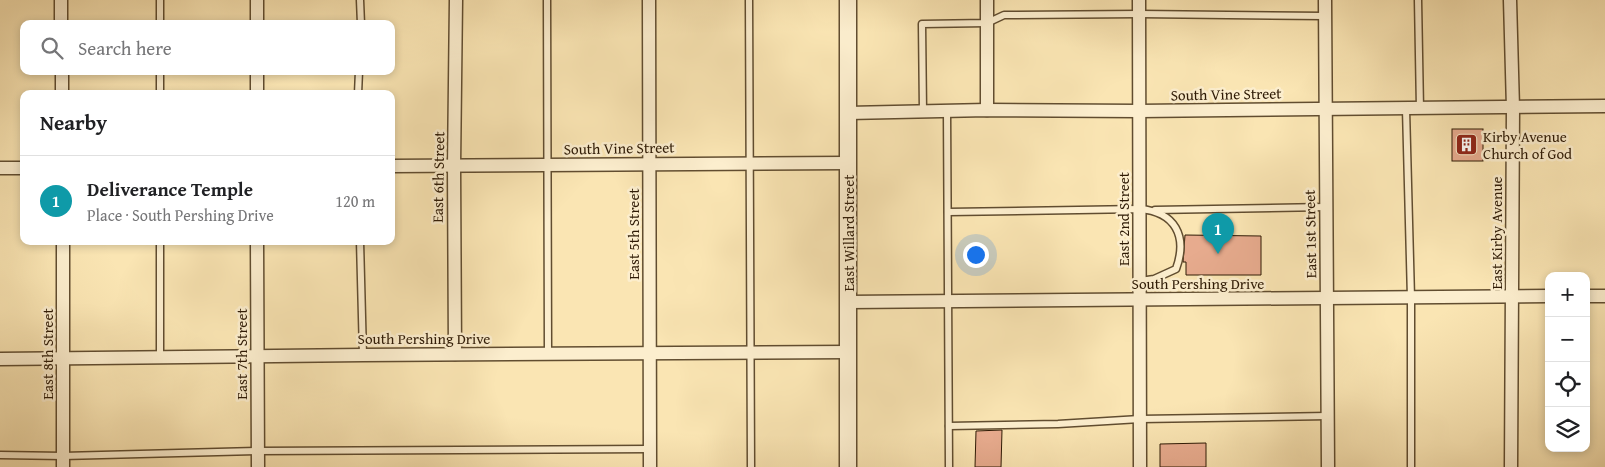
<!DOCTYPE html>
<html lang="en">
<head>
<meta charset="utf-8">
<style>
  :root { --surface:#fff; --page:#f6f6f6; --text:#202124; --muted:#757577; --line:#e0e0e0; --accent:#b45309 }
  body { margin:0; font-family:"Gentium Book Plus",serif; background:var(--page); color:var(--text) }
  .controls { position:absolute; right:15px; bottom:15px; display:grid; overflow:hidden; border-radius:10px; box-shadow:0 2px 8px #0003 }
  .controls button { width:45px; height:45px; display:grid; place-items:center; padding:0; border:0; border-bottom:1px solid var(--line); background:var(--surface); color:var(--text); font:25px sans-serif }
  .you { position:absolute; left:975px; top:254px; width:18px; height:18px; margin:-12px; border:4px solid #fff; border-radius:50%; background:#1a73e8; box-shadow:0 0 0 8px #1a73e833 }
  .badge { display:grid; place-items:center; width:32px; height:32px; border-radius:50%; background:var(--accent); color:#fff; font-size:16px; font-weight:700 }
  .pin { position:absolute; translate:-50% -41px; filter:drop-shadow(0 1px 2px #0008) }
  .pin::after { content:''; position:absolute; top:26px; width:18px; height:15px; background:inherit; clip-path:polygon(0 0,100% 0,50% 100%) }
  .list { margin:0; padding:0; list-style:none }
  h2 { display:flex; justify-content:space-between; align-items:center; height:65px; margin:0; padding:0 20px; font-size:21px }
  h2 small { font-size:16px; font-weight:400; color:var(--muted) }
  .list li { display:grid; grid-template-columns:32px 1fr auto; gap:15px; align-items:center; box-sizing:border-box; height:90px; padding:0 20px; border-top:1px solid var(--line) }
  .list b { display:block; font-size:19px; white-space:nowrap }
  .list p { margin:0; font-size:16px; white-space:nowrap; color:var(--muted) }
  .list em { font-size:16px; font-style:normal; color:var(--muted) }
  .icon { flex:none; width:28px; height:28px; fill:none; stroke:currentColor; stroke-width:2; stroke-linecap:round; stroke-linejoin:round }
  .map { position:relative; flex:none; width:1605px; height:467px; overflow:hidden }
  .search { position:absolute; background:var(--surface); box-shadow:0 2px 8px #0003; left:20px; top:20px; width:375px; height:55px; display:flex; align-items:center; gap:12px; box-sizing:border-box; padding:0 18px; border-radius:10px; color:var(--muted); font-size:19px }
  .panel { position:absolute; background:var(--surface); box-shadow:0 2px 8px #0003; left:20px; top:90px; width:375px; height:155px; border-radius:10px }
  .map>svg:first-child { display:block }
  .building { fill:#e7ab8e; stroke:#2e1a05 }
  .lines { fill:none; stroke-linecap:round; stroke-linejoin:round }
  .service-casing { stroke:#614d30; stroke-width:9 }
  .minor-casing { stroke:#614d30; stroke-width:15 }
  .tertiary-casing { stroke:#614d30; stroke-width:19 }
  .service { stroke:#fceece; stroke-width:6 }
  .minor { stroke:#fceece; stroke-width:12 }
  .tertiary { stroke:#fceece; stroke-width:16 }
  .labels { text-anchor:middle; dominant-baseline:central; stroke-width:5; stroke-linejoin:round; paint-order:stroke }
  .street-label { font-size:15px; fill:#2e1a05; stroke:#fceece }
  .poi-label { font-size:15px; fill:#2e1a05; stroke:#fceece; text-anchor:start }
</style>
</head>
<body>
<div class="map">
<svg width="1605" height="467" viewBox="0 0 1605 467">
  <rect width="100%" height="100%" fill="#fae5b3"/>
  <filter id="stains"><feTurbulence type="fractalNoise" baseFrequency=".004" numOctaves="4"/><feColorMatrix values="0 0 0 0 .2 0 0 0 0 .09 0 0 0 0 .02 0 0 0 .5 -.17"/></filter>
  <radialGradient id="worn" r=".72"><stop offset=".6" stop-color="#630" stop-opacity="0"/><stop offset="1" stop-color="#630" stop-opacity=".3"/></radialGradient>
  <!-- building -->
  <g class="building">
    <rect x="1452" y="129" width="31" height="32"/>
    <polygon points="1185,235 1261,236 1261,275 1186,275 1186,262 1183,262"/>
    <polygon points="1002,430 1001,467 975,467 976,431"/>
    <polygon points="1206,443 1206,467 1160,467 1160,444"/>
  </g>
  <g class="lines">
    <defs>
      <g id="service">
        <polyline points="160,0 160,24"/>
        <polyline points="360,0 361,24"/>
        <polyline points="547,0 548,354"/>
        <polyline points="749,0 751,467"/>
        <polyline points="1418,0 1420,109"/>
        <polyline points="160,71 160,94"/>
        <polyline points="358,94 359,71"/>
        <polyline points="1406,109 1411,298 1411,467"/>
        <polyline points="947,111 949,467"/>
        <polyline points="923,112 922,24 987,23 1004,15 1140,14 1325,16"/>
        <polyline points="1155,210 1326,207"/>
        <path d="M948,212L1140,209C1175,212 1188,236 1176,269L1154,279L1140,281"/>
        <polyline points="360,241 363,355"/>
        <polyline points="160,357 160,241"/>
        <polyline points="949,426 1058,424 1140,419 1328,416"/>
        <polyline points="0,455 63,456 258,451 650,449"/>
      </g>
      <g id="minor">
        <polyline points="61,0 61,24"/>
        <polyline points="257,0 257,24"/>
        <polyline points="649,0 650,467"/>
        <polyline points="987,0 987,110"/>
        <polyline points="1139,0 1140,467"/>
        <polyline points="1325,0 1328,467"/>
        <polyline points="1510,0 1513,108 1511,467"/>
        <polyline points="62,71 62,94"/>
        <polyline points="257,71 257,94"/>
        <polyline points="848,113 987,110 1139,111 1605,106"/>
        <polyline points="391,166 847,163"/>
        <polyline points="0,168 24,168"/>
        <polyline points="63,241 63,467"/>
        <polyline points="257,241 258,467"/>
        <polyline points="1586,296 1605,296"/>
        <polyline points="848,302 1549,296"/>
        <polyline points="455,354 454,166 456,0"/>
        <polyline points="0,359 363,355 848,352"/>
      </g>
      <polyline id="tertiary" points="848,467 848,0"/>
    </defs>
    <!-- service casing -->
    <use href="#service" class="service-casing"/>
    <!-- minor casing -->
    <use href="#minor" class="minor-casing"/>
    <!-- tertiary casing -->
    <use href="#tertiary" class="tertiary-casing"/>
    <!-- service -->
    <use href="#service" class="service"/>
    <!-- minor -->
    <use href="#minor" class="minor"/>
    <!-- tertiary -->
    <use href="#tertiary" class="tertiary"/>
  </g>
  <!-- icons -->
  <defs>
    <symbol id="building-square" viewBox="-11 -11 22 22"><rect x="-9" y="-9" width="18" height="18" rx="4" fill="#8f2418" stroke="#fceece"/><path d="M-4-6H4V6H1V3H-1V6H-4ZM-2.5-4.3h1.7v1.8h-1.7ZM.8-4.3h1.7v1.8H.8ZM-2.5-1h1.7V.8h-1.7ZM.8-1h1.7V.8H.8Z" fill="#fff"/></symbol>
  </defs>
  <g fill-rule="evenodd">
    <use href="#building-square" x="1454" y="132" width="25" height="25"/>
  </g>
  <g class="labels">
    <!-- street labels -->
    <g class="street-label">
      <text transform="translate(1226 94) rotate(-1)">South Vine Street</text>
      <text transform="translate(619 148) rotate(-1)">South Vine Street</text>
      <text transform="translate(438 177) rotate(-89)">East 6th Street</text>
      <text transform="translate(1123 219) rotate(-90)">East 2nd Street</text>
      <text transform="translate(848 233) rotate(-90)">East Willard Street</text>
      <text transform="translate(1496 233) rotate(-90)">East Kirby Avenue</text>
      <text transform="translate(633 234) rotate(-90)">East 5th Street</text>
      <text transform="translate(1310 234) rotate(-91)">East 1st Street</text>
      <text x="1198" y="283">South Pershing Drive</text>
      <text x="424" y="338">South Pershing Drive</text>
      <text transform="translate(47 354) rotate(-90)">East 8th Street</text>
      <text transform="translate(241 354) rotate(-90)">East 7th Street</text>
    </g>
    <!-- poi labels -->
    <g class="poi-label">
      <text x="1483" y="136">Kirby Avenue<tspan x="1483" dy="17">Church of God</tspan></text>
    </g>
  </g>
  <rect width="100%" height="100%" filter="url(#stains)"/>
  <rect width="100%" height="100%" fill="url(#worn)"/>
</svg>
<div class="controls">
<button>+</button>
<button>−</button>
<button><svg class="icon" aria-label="locate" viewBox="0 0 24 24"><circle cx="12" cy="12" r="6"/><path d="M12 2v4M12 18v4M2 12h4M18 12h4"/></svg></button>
<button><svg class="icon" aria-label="layers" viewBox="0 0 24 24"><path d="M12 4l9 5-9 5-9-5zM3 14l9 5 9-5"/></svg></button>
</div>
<div class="you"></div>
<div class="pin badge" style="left:1218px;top:254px;background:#0f9aa8">1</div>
<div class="search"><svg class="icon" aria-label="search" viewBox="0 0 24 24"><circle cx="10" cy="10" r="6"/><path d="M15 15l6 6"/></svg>Search here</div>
<section class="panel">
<h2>Nearby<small></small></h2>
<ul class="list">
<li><span class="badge" style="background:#0f9aa8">1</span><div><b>Deliverance Temple</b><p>Place · South Pershing Drive</p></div><em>120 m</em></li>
</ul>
</section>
</div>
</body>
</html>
